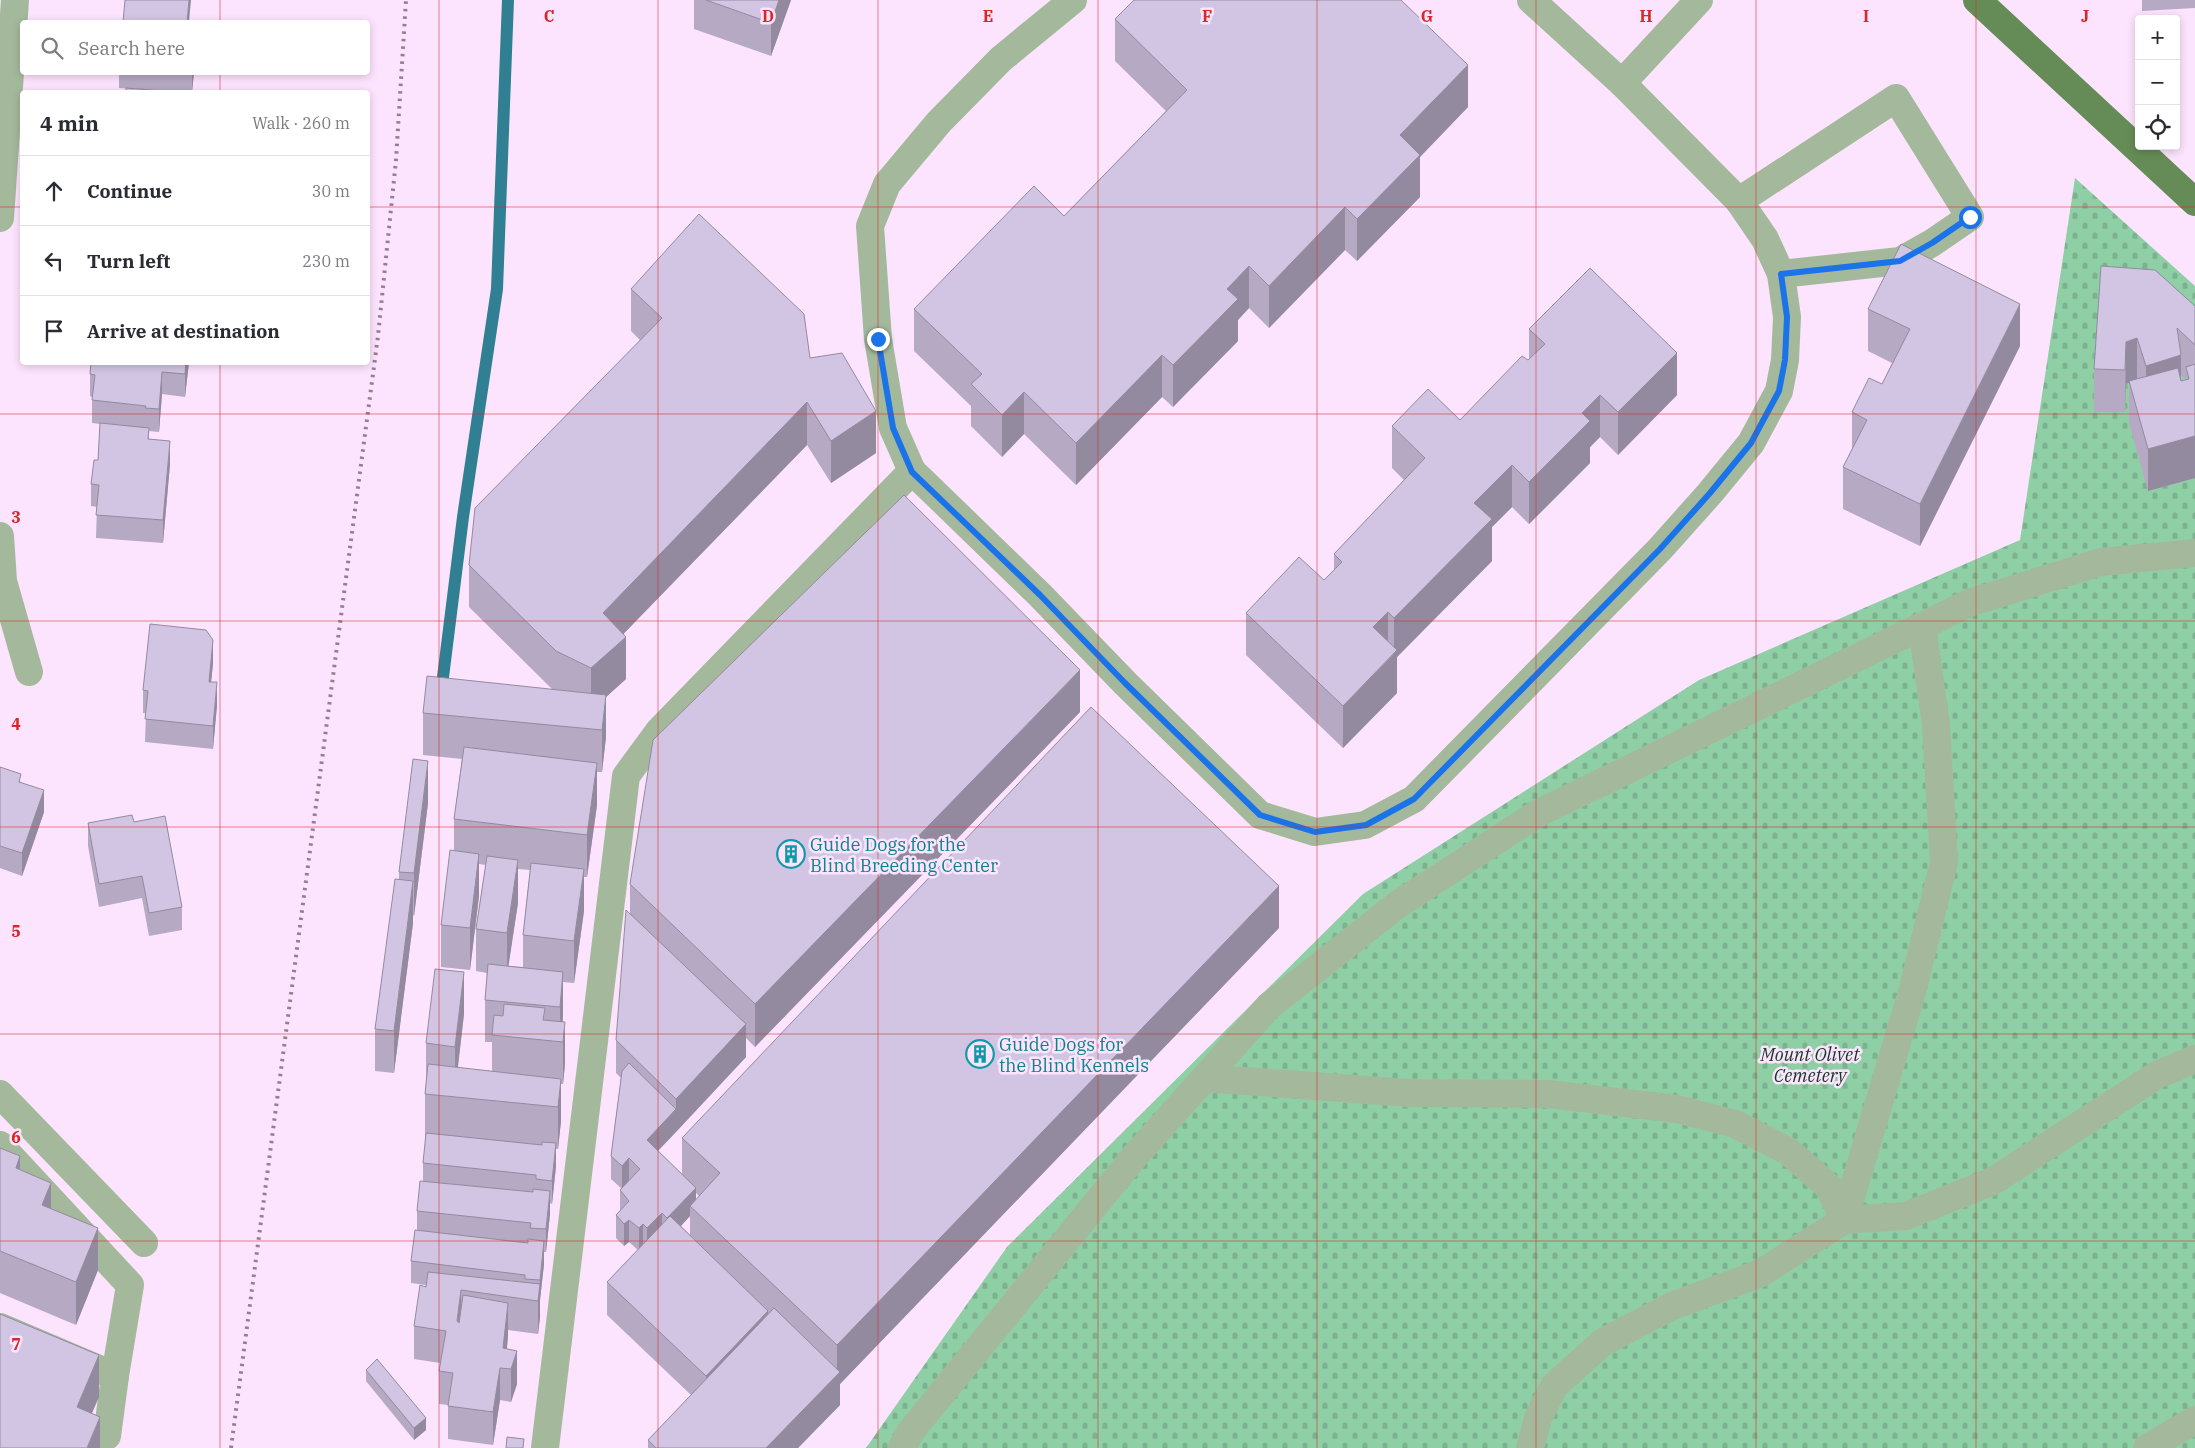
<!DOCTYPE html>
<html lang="en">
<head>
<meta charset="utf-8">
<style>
  :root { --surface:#fff; --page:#f7f7f7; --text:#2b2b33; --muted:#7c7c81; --line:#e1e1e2 }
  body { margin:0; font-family:"IBM Plex Serif",serif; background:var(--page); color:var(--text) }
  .controls { position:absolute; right:15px; top:15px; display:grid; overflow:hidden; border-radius:5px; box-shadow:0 2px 8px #0003 }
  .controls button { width:45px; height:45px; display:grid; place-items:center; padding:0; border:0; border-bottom:1px solid var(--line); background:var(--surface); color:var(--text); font:25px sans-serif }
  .stop { position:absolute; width:15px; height:15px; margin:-11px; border:4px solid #1a73e8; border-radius:50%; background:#fff }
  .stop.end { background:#1a73e8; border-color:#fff; box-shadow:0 1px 5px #0008 }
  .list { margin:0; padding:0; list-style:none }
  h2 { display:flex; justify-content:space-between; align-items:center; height:65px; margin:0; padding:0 20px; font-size:21px }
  h2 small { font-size:16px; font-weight:400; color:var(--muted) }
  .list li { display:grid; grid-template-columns:32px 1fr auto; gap:15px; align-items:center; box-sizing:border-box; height:70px; padding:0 20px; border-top:1px solid var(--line) }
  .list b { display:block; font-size:19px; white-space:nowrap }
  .list em { font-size:16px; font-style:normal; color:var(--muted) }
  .icon { flex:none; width:28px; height:28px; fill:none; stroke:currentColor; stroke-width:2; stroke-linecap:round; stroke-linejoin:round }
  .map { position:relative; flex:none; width:2195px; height:1448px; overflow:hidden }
  .search { position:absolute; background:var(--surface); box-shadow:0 2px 8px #0003; left:20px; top:20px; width:350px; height:55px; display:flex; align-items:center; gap:12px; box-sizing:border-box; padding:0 18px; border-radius:5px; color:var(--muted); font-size:19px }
  .panel { position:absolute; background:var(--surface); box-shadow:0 2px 8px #0003; left:20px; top:90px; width:350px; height:275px; border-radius:5px }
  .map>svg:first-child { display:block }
  .cemetery { fill:url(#cemetery-stones) }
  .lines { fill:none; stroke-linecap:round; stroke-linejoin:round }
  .stream { stroke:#307f92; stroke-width:12 }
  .minor { stroke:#a4b99c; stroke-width:28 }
  .major { stroke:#658c56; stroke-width:28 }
  .rail { stroke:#918091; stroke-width:4; stroke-dasharray:2.5 5; stroke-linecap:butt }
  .wall { fill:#b5a9c3; fill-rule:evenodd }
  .shaded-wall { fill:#938a9f }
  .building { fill:#d2c5e3; stroke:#938a9f }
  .route { stroke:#1a73e8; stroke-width:6 }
  .grid { fill:none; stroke:#d62828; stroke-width:1; stroke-opacity:0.55 }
  .labels { text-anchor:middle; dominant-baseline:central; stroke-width:5; stroke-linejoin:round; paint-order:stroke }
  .culture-label { font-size:18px; fill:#0d838f; stroke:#fde4fe; text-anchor:start }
  .park-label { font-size:18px; font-style:italic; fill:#153824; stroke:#fde4fe }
  .grid-label { font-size:16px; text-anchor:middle; font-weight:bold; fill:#d62828; stroke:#fde4fe; stroke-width:5; stroke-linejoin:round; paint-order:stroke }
</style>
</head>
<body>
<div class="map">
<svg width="2195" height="1448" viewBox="0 0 2195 1448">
  <defs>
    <pattern id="cemetery-stones" width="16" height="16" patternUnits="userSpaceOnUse" patternTransform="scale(1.25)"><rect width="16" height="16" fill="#8fcfa6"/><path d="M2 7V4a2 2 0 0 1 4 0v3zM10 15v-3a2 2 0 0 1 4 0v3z" fill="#7cb28f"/></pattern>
  </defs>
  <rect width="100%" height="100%" fill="#fde4fe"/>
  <!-- cemetery -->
  <polygon class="cemetery" points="2075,178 2195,286 2195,1448 866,1448 1007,1247 1363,894 1699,680 2020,540"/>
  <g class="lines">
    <!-- stream -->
    <polyline class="stream" points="441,693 463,517 497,289 508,0"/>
    <!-- minor -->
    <g class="minor">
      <polyline points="1073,0 1001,59 939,122 887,184 870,226 878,339 893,428 912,471 1040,595 1125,683 1260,815 1315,832 1365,825 1414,799 1660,549 1710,493 1751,443 1779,391 1785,360 1787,317 1781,274 1765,239 1739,201 1622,83 1531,0"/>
      <polyline points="1622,83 1699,0"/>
      <polyline points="1739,201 1896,98 1970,217 1932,243 1900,261 1781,274"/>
      <polyline points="0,218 15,0"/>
      <polyline points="0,536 3,581 29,672"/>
      <polyline points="1205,1078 1408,1093 1548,1094 1677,1109 1735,1124 1788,1151 1829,1187 1844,1220"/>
      <polyline points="0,1094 144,1243"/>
      <polyline points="0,1145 130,1285 115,1376 0,1327"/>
      <polyline points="1844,1220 1912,992 1944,862 1936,724 1922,626"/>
      <polyline points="107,1436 115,1376"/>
      <polyline points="545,1448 626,776 659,731 912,471"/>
      <polyline points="902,1448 911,1431 1134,1157 1269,1006 1397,905 1537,814 1969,603 2101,562 2195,553"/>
      <polyline points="1530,1448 1538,1418 1554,1386 1603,1342 1672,1306 1761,1273 1844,1220 1906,1216 1993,1181 2157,1075 2195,1059"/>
      <polyline points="2147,1448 2195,1420"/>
    </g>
    <!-- major -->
    <polyline class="major" points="1977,0 2195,202"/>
    <!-- rail -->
    <polyline class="rail" points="231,1448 378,336 396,160 406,0"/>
  </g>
  <!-- wall -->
  <g class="wall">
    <polygon points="694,0 791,0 771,56 694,29"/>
    <polygon points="2142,0 2195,0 2195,8 2142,11"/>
    <polygon points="1115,19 1468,107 1420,157 1420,197 1357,261 1345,250 1269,328 1249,308 1238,320 1238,341 1173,407 1162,397 1076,485 1024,434 1002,457 971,426 971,406 914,351 914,309 1064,216 1166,111 1115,61"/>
    <polygon points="119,72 194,72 192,92 181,92 119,88"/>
    <path d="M2101,266L2195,306V478L2148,491L2129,423V383L2126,384L2125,412H2094V369ZM2181,375L2186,379V380L2181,381Z"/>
    <path d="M631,289L810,358L876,453L831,483L807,445L623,634L626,679L606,697V737L602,772H597V805L587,877H584V911L574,983L563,982V1021L565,1064L563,1084H561V1121L558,1149H556V1166L552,1204L550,1203V1214L546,1252H544V1264L540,1300V1317L538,1334L508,1330L507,1349L517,1384L511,1402L500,1400L493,1445L448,1439V1405L439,1404V1371L440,1363L414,1359V1326L426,1285L411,1283V1261L417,1230V1211L423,1182V1163L426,1137H425V1094L426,1082V1043L464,1014L458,1068L492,1071V1042H485V1000L487,973L476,971V929L486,865L479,864V896L470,970L441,967V925L454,851V819L462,759L423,755V713L552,689L469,607V565L640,340L631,331ZM518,869L530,870L523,935V967L508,966L518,903Z"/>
    <polygon points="1868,309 2020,346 1920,546 1843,509 1843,467 1852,449 1852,412 1882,384 1892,363 1868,351"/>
    <polygon points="1529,329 1677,395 1618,455 1600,437 1590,447 1590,463 1529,524 1512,507 1492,527 1492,561 1397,657 1397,693 1343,748 1246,655 1246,613 1324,580 1334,570 1334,554 1404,480 1392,468 1392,426 1460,420 1529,360"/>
    <polygon points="91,362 189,362 185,397 162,394 159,432 149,431 149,439 170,464 163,543 96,538 97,507 91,506 91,484 98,460 100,424 92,423 92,397 90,396 90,374"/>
    <polygon points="213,663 211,682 217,705 213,749 145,742 146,713 143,713 143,690"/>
    <path d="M1080,712L755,1047L746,1038V1057L658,1151L682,1174V1138L1279,928L840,1384V1405L798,1448H648V1440L691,1395L607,1315V1282L638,1250L629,1242L624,1246L616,1238V1215L620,1211V1190L622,1189L611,1179V1156L621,1078L616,1073V1040L630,913V884ZM696,1193L699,1196L696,1200ZM690,1216V1235L681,1226Z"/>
    <polygon points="0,767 21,782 44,812 22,876 0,868"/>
    <polygon points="428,803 414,916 413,915 413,923 394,1073 375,1071 375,1029 399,879 399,872"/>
    <polygon points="88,823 182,907 182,930 149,936 142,898 99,907 88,846"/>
    <polygon points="0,1148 20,1170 98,1270 76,1325 0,1293"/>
    <polygon points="366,1370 426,1430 414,1440 366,1381"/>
  </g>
  <!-- shaded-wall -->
  <g class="shaded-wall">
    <polygon points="189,0 191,0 189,22 187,22"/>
    <polygon points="779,0 791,0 771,56 771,23"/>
    <polygon points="1468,65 1468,107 1420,157 1420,197 1357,261 1357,219 1400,135"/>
    <polygon points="192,72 194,72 192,92"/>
    <polygon points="1345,207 1345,250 1269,328 1269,286"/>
    <polygon points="1249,266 1249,308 1238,320 1238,341 1173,407 1173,365 1227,289"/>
    <polygon points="2020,304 2020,346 1920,546 1920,504"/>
    <polygon points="2137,338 2137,380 2129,381 2129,383 2126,384 2125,412 2126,342"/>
    <polygon points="1677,353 1677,395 1618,455 1618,412"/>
    <polygon points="1162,355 1162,397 1076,485 1076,443"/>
    <polygon points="2181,355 2181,397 2146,408 2146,366"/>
    <polygon points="186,362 189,362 185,397 185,374"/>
    <polygon points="162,372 162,394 159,432 159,409"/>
    <polygon points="1024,392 1024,434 1002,457 1002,415"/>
    <polygon points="1600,395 1600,437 1590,447 1590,463 1529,524 1529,482 1582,413"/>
    <polygon points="807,402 807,445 603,655 603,613"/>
    <polygon points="876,411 876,453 831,483 831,441"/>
    <polygon points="2195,436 2195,478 2148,491 2148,449"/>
    <polygon points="170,441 170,464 163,543 163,520"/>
    <polygon points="1512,465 1512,507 1492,527 1492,561 1397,657 1397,693 1343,748 1343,706 1394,654 1394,618 1474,503"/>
    <polygon points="1388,612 1388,654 1373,627"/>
    <polygon points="626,637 626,679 606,697 606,737 602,772 602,730 591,710 591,668"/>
    <polygon points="213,640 213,663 209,704 209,682"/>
    <polygon points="1080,670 1080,712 755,1047 755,1004"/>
    <polygon points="217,682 217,705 213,749 213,726"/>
    <polygon points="428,761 428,803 414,916 414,873"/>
    <polygon points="597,763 597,805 587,877 587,835"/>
    <polygon points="44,790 44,812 22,876 22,853"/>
    <polygon points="479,854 479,896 470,970 470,928"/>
    <polygon points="518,860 518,903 507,976 507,933"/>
    <polygon points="584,869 584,911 574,983 574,941"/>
    <polygon points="413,881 413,923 394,1073 394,1031"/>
    <polygon points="1279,886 1279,928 840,1384 840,1405 798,1448 766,1448 837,1375 837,1345"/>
    <polygon points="464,972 464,1014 455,1089 455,1047"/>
    <polygon points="563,972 563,1014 561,1042 560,1041 560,1007"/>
    <polygon points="565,1022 565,1064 563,1084 563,1042"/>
    <polygon points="746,1024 746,1057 676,1132 676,1099"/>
    <polygon points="561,1079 561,1121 558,1149 558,1107"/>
    <polygon points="676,1109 676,1132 647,1162 647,1140"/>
    <polygon points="556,1143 556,1166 552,1204 552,1181"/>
    <polygon points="20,1156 20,1198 16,1168"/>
    <polygon points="629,1158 629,1180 622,1189 622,1166"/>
    <polygon points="51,1183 51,1225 42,1205"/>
    <polygon points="696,1188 696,1210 690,1206 690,1216 667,1241 667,1218"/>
    <polygon points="550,1191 550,1214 546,1252 546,1229"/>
    <polygon points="662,1213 662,1236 647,1250 647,1228"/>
    <polygon points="629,1220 629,1242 624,1246 624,1224"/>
    <polygon points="643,1224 643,1247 639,1251 639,1228"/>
    <polygon points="98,1228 98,1270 76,1325 76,1282"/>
    <polygon points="544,1241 544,1264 540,1300 540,1317 538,1334 538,1301"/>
    <polygon points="461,1290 461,1323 457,1321"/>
    <polygon points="508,1303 508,1336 505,1368 503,1348"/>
    <polygon points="768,1311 768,1344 706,1409 706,1376"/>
    <polygon points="517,1351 517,1384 511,1402 511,1369"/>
    <polygon points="99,1355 99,1397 77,1448 77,1407"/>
    <polygon points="500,1368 500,1400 493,1445 493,1412"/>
    <polygon points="100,1417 100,1448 87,1448"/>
    <polygon points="426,1418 426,1430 414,1440 414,1428"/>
  </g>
  <!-- building -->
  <g class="building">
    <polygon points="125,0 189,0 187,22 123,22"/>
    <polygon points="706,0 779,0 771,23"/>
    <polygon points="1134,0 1401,0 1468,65 1400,135 1420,155 1357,219 1345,207 1269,286 1249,266 1227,289 1238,299 1173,365 1162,355 1076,443 1024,392 1002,415 971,384 982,374 914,309 1034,186 1064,216 1187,90 1115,19"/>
    <polygon points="126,88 174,92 126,92"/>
    <polygon points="699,214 804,314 810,358 842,353 876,411 831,441 807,402 603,613 626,637 591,668 556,651 469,565 475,508 662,318 631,289"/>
    <polygon points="1901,244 2020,304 1920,504 1843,467 1867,420 1852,412 1869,378 1882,384 1910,329 1868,309"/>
    <polygon points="2101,266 2155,270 2195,306 2195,345 2177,328 2181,355 2146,366 2137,338 2126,342 2125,370 2094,369"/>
    <polygon points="1590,268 1677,353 1618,412 1600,395 1582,413 1590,421 1529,482 1512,465 1474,503 1492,519 1394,618 1388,612 1373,627 1397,650 1343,706 1246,613 1299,557 1324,580 1342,562 1334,554 1425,458 1392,426 1428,389 1460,420 1522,356 1528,360 1545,344 1529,329"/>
    <polygon points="91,362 186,362 185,374 162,372 159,409 145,408 146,406 92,400 95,375 90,374"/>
    <polygon points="2195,364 2195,436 2148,449 2129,381 2178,368 2181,381 2189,379 2186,367"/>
    <polygon points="100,423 149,428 148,439 170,441 163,520 96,515 99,485 91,484 94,460 98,460"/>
    <polygon points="904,495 1080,670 755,1004 630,884 653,740"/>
    <polygon points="150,624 206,630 213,640 209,682 217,682 213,726 145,719 148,691 143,690"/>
    <polygon points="427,676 606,695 602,730 423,713"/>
    <polygon points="1091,707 1279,886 837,1345 690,1206 720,1173 682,1138"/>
    <polygon points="464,747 597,763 587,835 454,819"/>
    <polygon points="413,759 428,761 414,873 399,872"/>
    <polygon points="0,767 21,774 19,782 44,790 22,853 0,846"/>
    <polygon points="132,815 134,822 165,816 182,907 149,913 142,876 99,884 88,823"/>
    <polygon points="450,850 479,854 470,928 441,925"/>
    <polygon points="487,856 518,860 507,933 476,929"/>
    <polygon points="531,863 584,869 574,941 523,935"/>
    <polygon points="395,879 413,881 394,1031 375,1029"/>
    <polygon points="626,910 746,1024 676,1099 616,1040"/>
    <polygon points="488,964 563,972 560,1007 485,1000"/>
    <polygon points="435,969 464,972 455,1047 426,1043"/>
    <polygon points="504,1004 545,1008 543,1020 565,1022 563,1042 492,1035 494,1015 503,1016"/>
    <polygon points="629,1063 676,1109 647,1140 696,1188 667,1218 662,1213 647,1228 643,1224 639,1228 629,1220 624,1224 616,1215 629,1201 620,1190 640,1169 629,1158 622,1166 611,1156 622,1071"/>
    <polygon points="428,1064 561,1079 558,1107 425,1094"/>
    <polygon points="426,1133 542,1145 542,1142 556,1143 552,1181 536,1179 536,1175 423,1163"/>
    <polygon points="0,1148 20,1156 16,1168 51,1183 42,1205 98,1228 76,1282 0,1251"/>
    <polygon points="420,1181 533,1192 533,1189 550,1191 546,1229 530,1228 531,1223 417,1211"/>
    <polygon points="670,1216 768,1311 706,1376 607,1282"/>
    <polygon points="415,1230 528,1243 528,1239 544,1241 540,1280 525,1279 525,1275 411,1261"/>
    <polygon points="428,1272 540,1284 538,1301 461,1290 457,1321 459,1323 463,1295 508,1303 503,1348 517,1351 511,1369 500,1368 493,1412 448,1406 453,1373 439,1371 446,1331 414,1326 420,1285 426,1287"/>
    <polygon points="774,1308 840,1372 766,1448 656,1448 648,1440"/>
    <polygon points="0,1314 99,1355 77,1407 100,1417 87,1448 0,1448"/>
    <polygon points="377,1359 426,1418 414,1428 366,1370"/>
    <polygon points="507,1437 524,1439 523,1448 506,1448"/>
  </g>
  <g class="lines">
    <!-- route -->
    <polyline class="route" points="878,339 893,428 912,472 1040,595 1125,683 1260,815 1315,832 1366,825 1414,799 1660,549 1710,493 1751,443 1779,391 1785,360 1787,317 1781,274 1900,261 1932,243 1970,217"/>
  </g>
  <!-- grid -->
  <path class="grid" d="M220,0V22M439,0V1448M658,0V1448M878,0V1448M1098,0V1448M1317,0V1448M1536,0V1448M1756,0V1448M1976,0V1448M220,72V92M0,207H22M368,207H2195M220,362V1448M0,414H2195M0,621H2195M0,827H2195M0,1034H2195M0,1241H2195"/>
  <!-- icons -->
  <defs>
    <symbol id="building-ring" viewBox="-11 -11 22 22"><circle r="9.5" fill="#fde4fe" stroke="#0f9aa8" stroke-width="1.5"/><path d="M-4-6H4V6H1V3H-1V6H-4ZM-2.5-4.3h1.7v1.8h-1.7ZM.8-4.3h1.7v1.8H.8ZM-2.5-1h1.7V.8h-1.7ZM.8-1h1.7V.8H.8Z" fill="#0f9aa8"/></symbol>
  </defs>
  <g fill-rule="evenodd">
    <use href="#building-ring" x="775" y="838" width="32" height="32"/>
    <use href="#building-ring" x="964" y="1038" width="32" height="32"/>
  </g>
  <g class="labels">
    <!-- culture labels -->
    <g class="culture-label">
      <text x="810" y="844">Guide Dogs for the<tspan x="810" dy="21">Blind Breeding Center</tspan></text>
      <text x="999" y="1044">Guide Dogs for<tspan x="999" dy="21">the Blind Kennels</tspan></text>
    </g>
    <!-- park labels -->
    <g class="park-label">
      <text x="1810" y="1054">Mount Olivet<tspan x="1810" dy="21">Cemetery</tspan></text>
    </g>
  </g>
  <g class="grid-label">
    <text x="549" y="22">C</text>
    <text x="768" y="22">D</text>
    <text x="988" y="22">E</text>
    <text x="1207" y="22">F</text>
    <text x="1427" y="22">G</text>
    <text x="1646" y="22">H</text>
    <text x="1866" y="22">I</text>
    <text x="2085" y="22">J</text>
    <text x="16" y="523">3</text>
    <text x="16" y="730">4</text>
    <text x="16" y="937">5</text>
    <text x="16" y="1143">6</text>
    <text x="16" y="1350">7</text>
  </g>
</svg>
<div class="controls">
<button>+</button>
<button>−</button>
<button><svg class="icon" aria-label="locate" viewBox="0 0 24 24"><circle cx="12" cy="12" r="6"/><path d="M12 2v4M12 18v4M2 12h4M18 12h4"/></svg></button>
</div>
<div class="stop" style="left:1970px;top:217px"></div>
<div class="stop end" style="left:878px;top:339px"></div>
<div class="search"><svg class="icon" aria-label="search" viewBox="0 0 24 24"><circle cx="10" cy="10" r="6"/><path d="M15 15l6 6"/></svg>Search here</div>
<section class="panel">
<h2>4 min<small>Walk · 260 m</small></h2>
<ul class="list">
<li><svg class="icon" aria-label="ahead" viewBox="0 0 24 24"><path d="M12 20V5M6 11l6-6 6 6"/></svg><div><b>Continue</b></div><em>30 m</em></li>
<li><svg class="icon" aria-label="left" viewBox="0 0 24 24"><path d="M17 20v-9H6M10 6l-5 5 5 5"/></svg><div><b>Turn left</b></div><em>230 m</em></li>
<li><svg class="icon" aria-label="arrive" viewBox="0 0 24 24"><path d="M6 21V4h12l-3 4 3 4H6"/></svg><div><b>Arrive at destination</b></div></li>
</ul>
</section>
</div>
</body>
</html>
